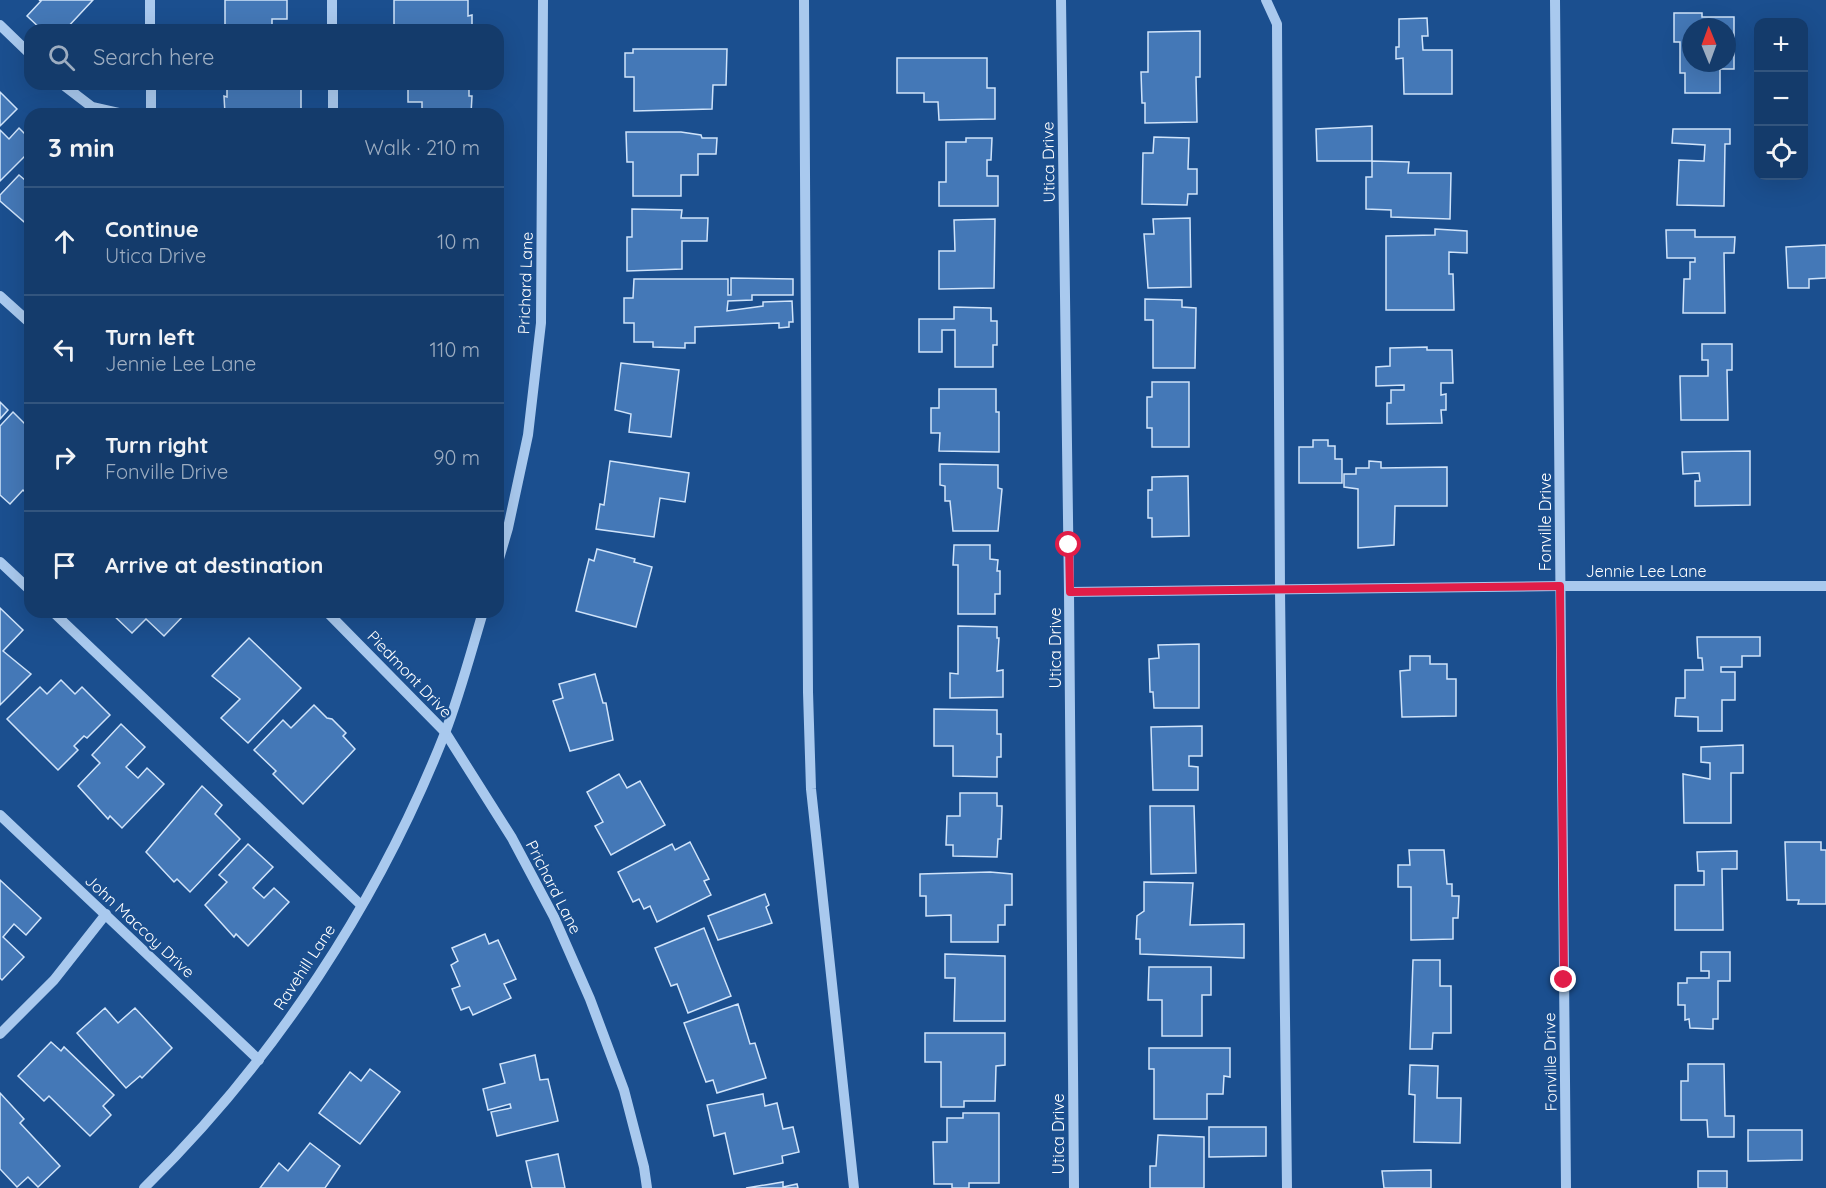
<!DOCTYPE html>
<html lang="en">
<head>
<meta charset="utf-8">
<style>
  :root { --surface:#143b6b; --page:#214673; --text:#f1f3f6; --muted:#9dadc1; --line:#33557e }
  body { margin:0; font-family:Quicksand,sans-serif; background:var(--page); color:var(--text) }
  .controls { position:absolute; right:18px; top:18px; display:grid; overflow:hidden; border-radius:12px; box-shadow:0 6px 24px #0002 }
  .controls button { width:54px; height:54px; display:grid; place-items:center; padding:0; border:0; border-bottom:2px solid var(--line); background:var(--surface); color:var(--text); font:30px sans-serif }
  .compass { position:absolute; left:1682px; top:18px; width:54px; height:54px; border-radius:50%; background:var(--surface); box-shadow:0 6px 24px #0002; rotate:359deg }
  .stop { position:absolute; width:18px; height:18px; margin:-14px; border:4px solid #e11d48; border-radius:50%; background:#fff }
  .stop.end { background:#e11d48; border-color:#fff; box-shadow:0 2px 6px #0008 }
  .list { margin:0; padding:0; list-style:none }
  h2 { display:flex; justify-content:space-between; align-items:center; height:78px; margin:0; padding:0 24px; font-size:26px }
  h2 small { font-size:20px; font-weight:400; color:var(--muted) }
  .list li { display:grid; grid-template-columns:39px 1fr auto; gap:18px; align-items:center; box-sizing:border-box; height:108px; padding:0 24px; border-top:2px solid var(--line) }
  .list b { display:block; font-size:22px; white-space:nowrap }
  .list p { margin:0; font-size:20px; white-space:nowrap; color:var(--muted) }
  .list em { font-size:20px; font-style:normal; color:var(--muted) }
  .icon { flex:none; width:33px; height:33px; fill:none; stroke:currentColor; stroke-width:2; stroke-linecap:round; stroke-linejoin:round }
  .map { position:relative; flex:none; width:1826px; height:1188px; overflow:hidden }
  .search { position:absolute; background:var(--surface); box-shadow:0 6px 24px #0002; left:24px; top:24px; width:480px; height:66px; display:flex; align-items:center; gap:15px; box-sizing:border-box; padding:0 21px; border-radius:18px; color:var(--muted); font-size:22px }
  .panel { position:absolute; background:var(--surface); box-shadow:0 6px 24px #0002; left:24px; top:108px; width:480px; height:510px; border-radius:18px }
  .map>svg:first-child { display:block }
  .building { fill:#4478b7; stroke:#cfe3fa; stroke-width:1.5; fill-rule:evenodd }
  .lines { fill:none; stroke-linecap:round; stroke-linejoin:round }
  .minor { stroke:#a9c9ee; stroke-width:10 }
  .route { stroke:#e11d48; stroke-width:8 }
  .labels { text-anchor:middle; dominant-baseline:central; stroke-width:4.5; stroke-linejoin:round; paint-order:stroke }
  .street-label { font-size:16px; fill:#fff; stroke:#1b4f8f }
</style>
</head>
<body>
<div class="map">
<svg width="1826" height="1188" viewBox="0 0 1826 1188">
  <rect width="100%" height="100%" fill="#1b4f8f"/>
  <!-- building -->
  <g class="building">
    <polygon points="39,0 93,0 65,30 42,30 27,16 41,1"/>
    <polygon points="225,0 287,0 287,19 272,19 272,30 225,30"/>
    <polygon points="394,0 468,0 468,16 472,15 472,30 394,30"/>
    <path d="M1674,13H1702V17H1734V69H1720V93H1685V73H1680V42H1674ZM1691,27H1727V63H1691Z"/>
    <polygon points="1427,18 1428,36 1422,36 1423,50 1452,50 1452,94 1404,94 1403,58 1396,59 1396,47 1399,47 1399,19"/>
    <polygon points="1200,31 1200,77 1196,77 1197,122 1145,123 1145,103 1142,103 1141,72 1148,72 1148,32"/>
    <polygon points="633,49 727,49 726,85 713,85 712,109 634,111 634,77 625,77 625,53 633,53"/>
    <polygon points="897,58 987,58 987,88 995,88 995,119 939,120 938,102 924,102 924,93 897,93"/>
    <polygon points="227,84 301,84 301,114 225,114 224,96 227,97"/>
    <polygon points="408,84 469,84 469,96 472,96 471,114 422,114 422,102 408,102"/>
    <polygon points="0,92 17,109 0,126"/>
    <polygon points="1372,126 1372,161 1317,161 1316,129"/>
    <polygon points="19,128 30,139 30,151 0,181 0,130 9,139"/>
    <polygon points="1673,129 1730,129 1730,144 1725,144 1724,206 1677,205 1679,160 1704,161 1705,145 1672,143"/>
    <polygon points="626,132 681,132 701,135 702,138 717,138 716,154 698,154 698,175 681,175 681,196 633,196 633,162 627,162"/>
    <polygon points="1154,137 1189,138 1188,169 1197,169 1197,194 1188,194 1187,205 1142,204 1143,153 1153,153"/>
    <polygon points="966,138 992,138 991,160 987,160 987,176 998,176 998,206 939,206 939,182 946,182 946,142 966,142"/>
    <polygon points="1372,161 1409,162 1408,173 1451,173 1450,219 1391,217 1391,210 1366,209 1366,177 1372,177"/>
    <polygon points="19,175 25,180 30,175 30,227 0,201 0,195"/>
    <polygon points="632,209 682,210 681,218 708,218 707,241 682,241 682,269 627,271 627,237 632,237"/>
    <polygon points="1190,218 1191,287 1148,288 1144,234 1154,234 1153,219"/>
    <polygon points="995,219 994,288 939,289 939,251 955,251 954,220"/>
    <polygon points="1435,229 1467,231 1467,253 1449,252 1449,274 1453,274 1454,310 1386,310 1386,236 1435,235"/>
    <polygon points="1666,230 1695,230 1695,237 1735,237 1734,253 1724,253 1725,313 1683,313 1684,279 1690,279 1690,262 1695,262 1695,258 1667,258"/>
    <polygon points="1826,245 1826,278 1809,279 1809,288 1788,288 1786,247"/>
    <polygon points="731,278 793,279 793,295 752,295 752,300 728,301 727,311 763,306 763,302 792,301 793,322 789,322 789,327 779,328 779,323 695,327 695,343 685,343 685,348 653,347 653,342 634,342 634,323 624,323 624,298 633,298 634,279 728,279 728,295 731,295"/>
    <polygon points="1145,299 1182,300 1182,307 1196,308 1195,368 1153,368 1153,320 1145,320"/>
    <polygon points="954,307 991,308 991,321 997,321 997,345 993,345 993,367 955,367 955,330 942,330 942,352 919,352 919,319 954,319"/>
    <polygon points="1702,344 1732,344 1732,370 1727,370 1728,420 1681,420 1680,376 1708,376 1708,360 1702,360"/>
    <polygon points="1427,347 1427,350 1452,350 1453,383 1441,383 1441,395 1446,394 1446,410 1441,410 1442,423 1387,424 1387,403 1391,403 1391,390 1404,390 1404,385 1376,386 1376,367 1390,366 1390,348"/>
    <polygon points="621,363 679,370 671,437 629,432 631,414 615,410"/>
    <polygon points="1152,382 1189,382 1189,447 1152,447 1152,428 1147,428 1147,397 1152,397"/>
    <polygon points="939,389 996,389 996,412 999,412 999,452 939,451 940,433 931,433 931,408 939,408"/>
    <polygon points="0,402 8,410 0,419"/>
    <polygon points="13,412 30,429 30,497 23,490 10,504 0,495 0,426"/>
    <polygon points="1313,440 1328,440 1328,446 1335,446 1335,459 1342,459 1342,483 1299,483 1299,447 1313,447"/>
    <polygon points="1750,451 1750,505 1695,506 1695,481 1700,481 1699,473 1683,474 1682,452"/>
    <polygon points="610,461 689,473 685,502 660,498 654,537 596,529 600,504 604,505"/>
    <polygon points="1369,461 1381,462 1381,468 1447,467 1447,506 1395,506 1394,545 1358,548 1358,489 1344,487 1344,474 1356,474 1356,468 1369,468"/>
    <polygon points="940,464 998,465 998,488 1002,489 998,531 953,531 950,501 945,501 945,486 940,485"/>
    <polygon points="1188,476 1189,536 1152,537 1152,518 1148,518 1148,490 1152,490 1152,477"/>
    <polygon points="954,545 990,545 990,559 998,560 997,571 1000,571 1000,594 995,594 995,614 958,614 958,565 953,565"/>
    <polygon points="597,549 635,559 634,562 652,567 636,627 576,611 589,559 594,561"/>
    <polygon points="0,608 23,630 3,651 31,674 0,705"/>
    <polygon points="110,612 187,612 164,636 146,619 132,633"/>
    <polygon points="958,626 997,627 997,638 999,638 997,671 1003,670 1003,697 950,698 950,673 958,674"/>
    <polygon points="1697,637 1760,637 1760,656 1742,656 1742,667 1721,667 1721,672 1735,672 1735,700 1722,700 1722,731 1698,731 1698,717 1675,716 1676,698 1685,698 1685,670 1703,670 1702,658 1698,658"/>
    <polygon points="249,638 301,688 248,743 221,718 240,699 212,676"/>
    <polygon points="1199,644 1199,708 1154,708 1153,692 1150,692 1149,659 1159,658 1158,645"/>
    <polygon points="1410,656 1430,656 1430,664 1447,664 1447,679 1456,679 1456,716 1402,717 1400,671 1410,670"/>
    <polygon points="595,674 603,703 606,703 613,740 570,751 553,701 563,698 559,684"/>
    <polygon points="61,680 75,694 82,687 110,715 87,738 84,736 74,746 78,750 58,770 7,719 40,687 47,694"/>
    <polygon points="314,705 327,718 332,719 346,733 343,736 355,749 303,804 273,774 276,771 254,750 283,720 291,728"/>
    <polygon points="934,709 997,710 997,734 1001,734 1001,757 997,757 997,777 953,776 953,746 934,746"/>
    <polygon points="121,724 145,747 126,767 138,778 147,768 164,784 122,828 110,816 108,819 78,786 100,763 92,755"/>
    <polygon points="1202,726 1202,756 1189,756 1189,766 1198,767 1198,790 1153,790 1151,727"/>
    <polygon points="1743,745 1743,773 1731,773 1731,823 1684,823 1683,774 1710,779 1710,763 1701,762 1701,747"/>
    <polygon points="619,774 627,788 640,781 665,825 611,855 595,826 603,822 587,792"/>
    <polygon points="202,786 222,805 215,814 240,839 190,892 177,879 174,882 146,852"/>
    <polygon points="960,793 997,793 997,806 1002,806 1002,810 1001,839 998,839 997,857 953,856 953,845 946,845 947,816 960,816"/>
    <polygon points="1150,806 1194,806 1196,873 1151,874"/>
    <polygon points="690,842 709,879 704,881 711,895 657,922 650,906 644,909 639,899 633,902 618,872 672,844 675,850"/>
    <polygon points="1785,842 1821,842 1821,850 1826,850 1826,904 1798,904 1799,900 1787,900"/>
    <polygon points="248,844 273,867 253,888 264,898 274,888 289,902 248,946 236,934 234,937 205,905 227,882 219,875"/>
    <polygon points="1409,850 1444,850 1447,884 1452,884 1452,896 1459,896 1458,918 1453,918 1453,939 1411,940 1411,887 1398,887 1398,865 1410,865"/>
    <polygon points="1737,851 1737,869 1722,869 1723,930 1675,930 1675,885 1704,885 1704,871 1698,871 1697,852"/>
    <polygon points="990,872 1012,874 1012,905 1005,905 1005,925 998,925 998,942 951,942 951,915 926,916 926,896 920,896 920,874"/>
    <polygon points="0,880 41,918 26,935 14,924 3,937 24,957 2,980 0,978"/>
    <polygon points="1144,882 1193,883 1190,925 1244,924 1244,958 1140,954 1140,939 1136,939 1137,916 1144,911"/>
    <polygon points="765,894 769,905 766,907 772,923 718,940 708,916"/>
    <polygon points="704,928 731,996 688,1013 677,984 671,986 655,948"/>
    <polygon points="485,934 489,944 498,940 516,979 504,984 511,998 473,1015 469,1007 461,1010 452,989 460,986 451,965 458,961 452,948"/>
    <polygon points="1701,952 1730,952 1730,981 1718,981 1718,1019 1713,1019 1713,1029 1690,1028 1689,1019 1685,1020 1685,1005 1678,1005 1678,983 1687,983 1687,978 1709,978 1709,971 1701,971"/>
    <polygon points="945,954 1005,956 1005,1021 954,1021 955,978 945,978"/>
    <polygon points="1413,960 1440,960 1440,986 1451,986 1451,1033 1433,1033 1432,1049 1410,1049"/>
    <polygon points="1149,967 1211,967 1211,995 1202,995 1202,1036 1162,1036 1162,1000 1148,1000"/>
    <polygon points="738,1004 750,1044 755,1043 766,1078 717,1093 713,1080 706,1082 684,1023"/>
    <polygon points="105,1008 118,1023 135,1008 172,1048 142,1078 140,1076 126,1088 77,1033"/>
    <polygon points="925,1033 1005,1033 1005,1065 996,1066 995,1101 964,1101 964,1107 941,1107 941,1062 925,1062"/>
    <polygon points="51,1042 61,1051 64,1047 114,1095 103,1106 111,1115 90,1136 49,1096 44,1101 18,1076"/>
    <polygon points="1149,1048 1230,1048 1230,1077 1224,1076 1223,1094 1207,1094 1207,1119 1154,1119 1154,1069 1149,1069"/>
    <polygon points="535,1055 540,1080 548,1079 558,1121 497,1136 491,1112 511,1108 510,1104 488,1110 483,1089 505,1083 500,1064"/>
    <polygon points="1688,1064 1724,1064 1725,1116 1734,1116 1734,1137 1708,1137 1707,1120 1681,1120 1681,1081 1688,1081"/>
    <polygon points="1410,1065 1438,1066 1437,1098 1461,1098 1460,1143 1414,1142 1415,1095 1409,1094"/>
    <polygon points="370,1069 400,1092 360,1144 319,1113 350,1072 361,1081"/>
    <polygon points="0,1093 24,1119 20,1123 60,1166 38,1187 28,1177 17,1187 0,1169"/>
    <polygon points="763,1094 765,1106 777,1103 783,1129 793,1127 799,1152 782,1156 783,1163 734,1174 725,1133 714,1136 707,1105"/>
    <polygon points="963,1113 999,1113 999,1183 969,1183 969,1188 952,1188 952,1184 934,1184 933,1142 947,1142 947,1118 963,1118"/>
    <polygon points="1209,1127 1266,1127 1266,1156 1209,1157"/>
    <polygon points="1748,1130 1802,1130 1802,1160 1748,1161"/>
    <polygon points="1158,1135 1204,1137 1204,1188 1150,1188 1150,1166 1156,1166"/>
    <polygon points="310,1143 340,1166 325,1188 260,1188 279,1163 288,1171"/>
    <polygon points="558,1154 565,1188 532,1188 526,1161"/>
    <polygon points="1431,1170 1431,1188 1384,1188 1382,1171"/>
    <rect x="1698" y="1171" width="29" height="17"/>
    <polygon points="783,1182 783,1187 797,1184 798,1188 746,1188"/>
  </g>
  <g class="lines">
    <!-- minor -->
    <g class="minor">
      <polyline points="150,0 150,30"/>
      <polyline points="332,0 332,30"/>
      <polyline points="804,0 808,692 811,789 854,1188"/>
      <polyline points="1061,0 1069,592 1074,1188"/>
      <polyline points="1266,0 1277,24 1280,590 1287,1188"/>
      <polyline points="1555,0 1566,1188"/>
      <polyline points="0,25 30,54"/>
      <polyline points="62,84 92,107 123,114"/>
      <polyline points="151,84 151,114"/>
      <polyline points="333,84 333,114"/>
      <polyline points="0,296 30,323"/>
      <polyline points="0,562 30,590"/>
      <polyline points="498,562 508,528 528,435 541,323 543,0"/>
      <polyline points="1069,592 1560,586 1826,586"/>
      <polyline points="53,612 361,905"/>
      <polyline points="327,612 445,732 512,838 554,917 590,999 624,1090 644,1167 647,1188"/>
      <polyline points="0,815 259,1060"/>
      <polyline points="0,1034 54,980 106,914"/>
      <path d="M144,1188C274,1061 378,903 445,733C460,694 471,652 483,612"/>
    </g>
  </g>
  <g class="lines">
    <!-- route -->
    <polyline class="route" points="1069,545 1070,592 1560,586 1564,980"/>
  </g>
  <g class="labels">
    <!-- street labels -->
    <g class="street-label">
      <text transform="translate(1048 162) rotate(-91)">Utica Drive</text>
      <text transform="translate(525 283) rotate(-88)">Prichard Lane</text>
      <text transform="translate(1545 522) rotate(-90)">Fonville Drive</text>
      <text x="1646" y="571">Jennie Lee Lane</text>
      <text transform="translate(1055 648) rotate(-90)">Utica Drive</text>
      <text transform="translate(410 674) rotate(46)">Piedmont Drive</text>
      <text transform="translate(554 887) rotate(63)">Prichard Lane</text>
      <text transform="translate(140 926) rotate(43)">John Maccoy Drive</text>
      <text transform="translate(304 967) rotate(-57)">Ravehill Lane</text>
      <text transform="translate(1550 1062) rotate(-91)">Fonville Drive</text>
      <text transform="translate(1058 1134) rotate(-90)">Utica Drive</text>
    </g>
  </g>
</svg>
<div class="controls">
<button>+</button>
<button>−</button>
<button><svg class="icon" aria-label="locate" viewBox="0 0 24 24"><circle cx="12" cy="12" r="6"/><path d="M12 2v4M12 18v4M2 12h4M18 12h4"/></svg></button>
</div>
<svg class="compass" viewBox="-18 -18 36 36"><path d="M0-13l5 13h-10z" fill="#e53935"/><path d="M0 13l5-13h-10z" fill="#9dadc1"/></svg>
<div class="stop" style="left:1069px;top:545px"></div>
<div class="stop end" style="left:1564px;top:980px"></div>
<div class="search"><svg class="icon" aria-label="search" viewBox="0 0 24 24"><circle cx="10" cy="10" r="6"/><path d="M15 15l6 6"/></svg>Search here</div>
<section class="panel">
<h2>3 min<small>Walk · 210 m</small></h2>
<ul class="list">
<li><svg class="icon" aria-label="ahead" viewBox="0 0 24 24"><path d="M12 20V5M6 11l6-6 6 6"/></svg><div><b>Continue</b><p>Utica Drive</p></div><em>10 m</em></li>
<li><svg class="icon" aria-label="left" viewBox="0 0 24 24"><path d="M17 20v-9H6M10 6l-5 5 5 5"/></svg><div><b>Turn left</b><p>Jennie Lee Lane</p></div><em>110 m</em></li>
<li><svg class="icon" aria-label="right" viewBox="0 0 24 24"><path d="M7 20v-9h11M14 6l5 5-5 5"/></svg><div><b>Turn right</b><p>Fonville Drive</p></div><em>90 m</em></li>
<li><svg class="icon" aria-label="arrive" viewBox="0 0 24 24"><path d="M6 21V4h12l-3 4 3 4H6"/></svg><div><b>Arrive at destination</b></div></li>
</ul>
</section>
</div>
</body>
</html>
